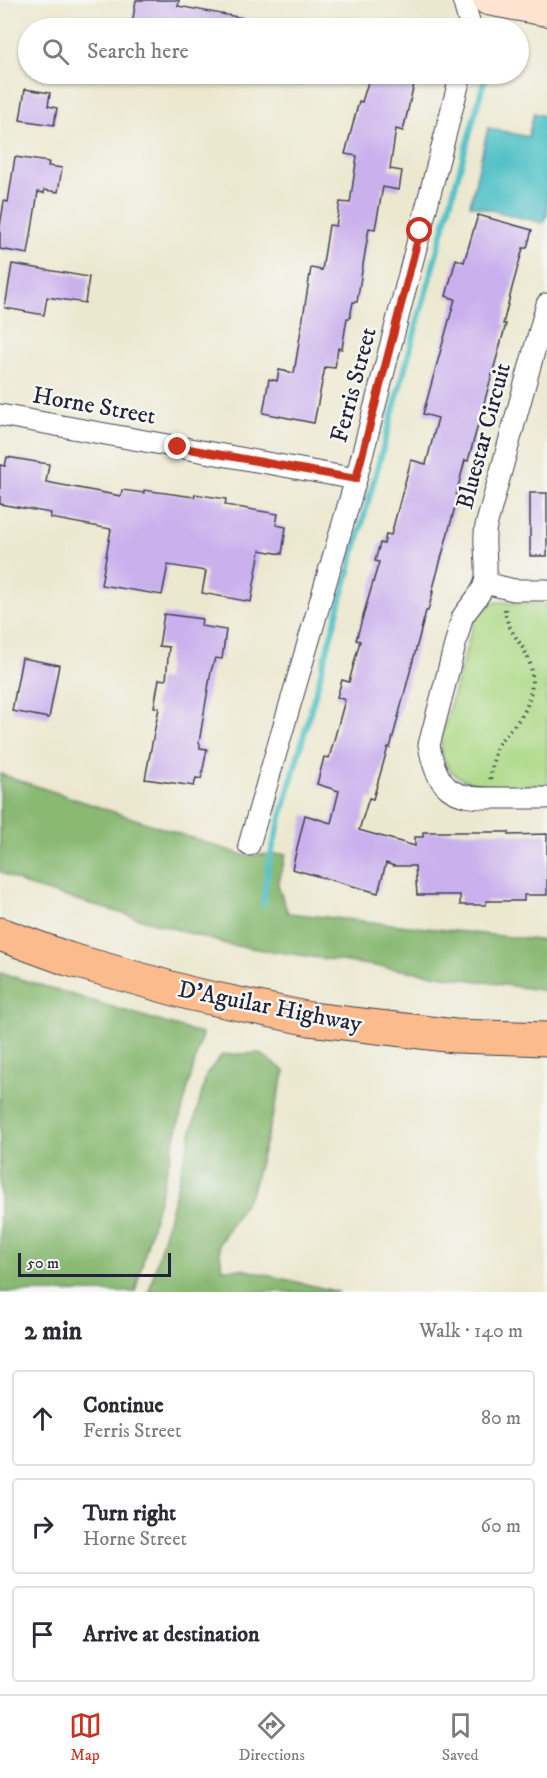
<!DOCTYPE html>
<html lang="en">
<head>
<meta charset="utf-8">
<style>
  :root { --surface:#fff; --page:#f7f7f7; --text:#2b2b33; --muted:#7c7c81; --line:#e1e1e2; --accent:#c8321e }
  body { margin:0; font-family:"IM FELL DW Pica",serif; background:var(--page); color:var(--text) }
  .scale { position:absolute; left:18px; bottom:15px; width:153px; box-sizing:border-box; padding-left:6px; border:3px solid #22223b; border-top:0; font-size:16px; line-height:21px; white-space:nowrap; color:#22223b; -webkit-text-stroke:4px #f6f6f2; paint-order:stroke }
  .stop { position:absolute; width:18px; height:18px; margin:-14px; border:4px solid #c8321e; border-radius:50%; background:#fff }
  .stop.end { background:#c8321e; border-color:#fff; box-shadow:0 2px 6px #0008 }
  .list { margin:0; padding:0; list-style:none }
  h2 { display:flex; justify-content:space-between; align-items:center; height:78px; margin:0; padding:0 24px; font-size:26px }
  h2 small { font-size:20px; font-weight:400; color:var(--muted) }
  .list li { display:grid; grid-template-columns:39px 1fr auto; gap:18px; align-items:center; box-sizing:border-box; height:96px; margin:0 12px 12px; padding:0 12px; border:2px solid var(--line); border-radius:6px }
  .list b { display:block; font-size:22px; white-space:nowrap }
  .list p { margin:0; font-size:20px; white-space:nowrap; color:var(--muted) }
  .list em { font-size:20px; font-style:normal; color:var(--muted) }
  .icon { flex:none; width:33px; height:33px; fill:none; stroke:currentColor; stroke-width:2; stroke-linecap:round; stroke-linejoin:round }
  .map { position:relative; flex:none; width:547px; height:1292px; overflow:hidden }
  .search { position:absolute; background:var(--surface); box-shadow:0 2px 4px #0004; left:18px; right:18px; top:18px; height:66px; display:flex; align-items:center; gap:15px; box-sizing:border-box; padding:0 21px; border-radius:33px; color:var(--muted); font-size:22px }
  .sheet { height:402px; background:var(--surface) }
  nav { display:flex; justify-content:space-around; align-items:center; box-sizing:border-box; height:84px; border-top:2px solid var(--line); background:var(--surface); font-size:16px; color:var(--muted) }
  nav a { display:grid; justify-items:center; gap:3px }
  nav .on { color:var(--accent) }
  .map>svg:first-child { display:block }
  .green { fill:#acd986; stroke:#677e60; stroke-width:1.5 }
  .forest { fill:#89b973; stroke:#566e57; stroke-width:1.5 }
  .water { fill:#54c2c8; stroke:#3b7282; stroke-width:1.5 }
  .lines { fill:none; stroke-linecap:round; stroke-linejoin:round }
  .stream { stroke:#54c2c8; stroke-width:6 }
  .building { fill:#cab1ed }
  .street-casing { stroke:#404051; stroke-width:23 }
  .secondary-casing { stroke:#404051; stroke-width:32 }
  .highway-casing { stroke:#404051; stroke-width:35 }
  .path { stroke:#404051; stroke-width:4; stroke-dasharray:1.5 4.5; stroke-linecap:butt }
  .street { stroke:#fff; stroke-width:21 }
  .secondary { stroke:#fde4d1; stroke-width:30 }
  .highway { stroke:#fbbb8c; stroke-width:33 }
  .route { stroke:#c8321e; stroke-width:8 }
  .labels { text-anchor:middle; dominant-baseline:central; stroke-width:5; stroke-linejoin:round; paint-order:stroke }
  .street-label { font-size:24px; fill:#22223b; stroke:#f6f6f2 }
</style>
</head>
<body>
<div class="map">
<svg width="547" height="1292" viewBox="0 0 547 1292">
  <rect width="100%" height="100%" fill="#f6f6f2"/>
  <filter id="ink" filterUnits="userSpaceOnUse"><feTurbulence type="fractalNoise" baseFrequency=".0167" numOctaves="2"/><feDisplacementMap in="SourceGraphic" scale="12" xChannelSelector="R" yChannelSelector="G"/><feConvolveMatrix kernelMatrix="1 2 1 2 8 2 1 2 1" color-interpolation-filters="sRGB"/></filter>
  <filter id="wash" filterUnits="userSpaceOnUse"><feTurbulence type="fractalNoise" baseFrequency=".008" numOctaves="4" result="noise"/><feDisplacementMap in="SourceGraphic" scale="24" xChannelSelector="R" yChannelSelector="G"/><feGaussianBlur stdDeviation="1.35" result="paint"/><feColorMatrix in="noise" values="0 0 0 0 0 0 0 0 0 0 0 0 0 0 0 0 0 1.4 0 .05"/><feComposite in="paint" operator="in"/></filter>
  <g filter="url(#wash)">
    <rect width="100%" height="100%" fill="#ece8d0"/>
    <!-- green -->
    <path class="green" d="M497,602L547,605V785C507,785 434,798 442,734L474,622C480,612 486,607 497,602Z"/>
    <!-- forest -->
    <g class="forest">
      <polygon points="0,774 243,855 286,854 278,886 288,913 547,941 547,991 230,945 29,886 0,872"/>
      <polygon points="0,973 202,1034 135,1292 0,1292"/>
      <polygon points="260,1053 285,1071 252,1191 219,1244 222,1269 242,1269 339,1292 149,1292 207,1073 222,1055"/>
    </g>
    <!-- water -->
    <polygon class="water" points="534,113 547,117 547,214 543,223 470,205 488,128 528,137"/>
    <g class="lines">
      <!-- stream -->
      <g class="stream">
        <polyline points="498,28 499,26"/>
        <polyline points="263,904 269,861 486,74"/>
      </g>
    </g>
    <g id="blocks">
      <!-- building -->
      <g class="building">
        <polygon points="136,0 179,0 178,6 254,20 253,28 148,28 148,27 132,24"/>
        <polygon points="380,75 414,84 403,131 396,129 390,169 402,171 399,190 383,187 375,229 369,228 357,302 353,302 350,318 347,318 342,349 338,348 335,368 325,367 314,423 263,413 269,379 277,381 279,370 294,373 311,268 322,270 329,225 336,226 340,202 350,203 357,156 345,154 359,101 362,102 368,82 378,82"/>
        <polygon points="25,89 50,93 48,106 57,108 54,125 20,120"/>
        <polygon points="15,157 49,162 48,166 62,168 58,192 44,190 44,193 38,192 28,254 0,249 0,227 4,201 8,202"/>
        <polygon points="478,215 532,230 527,248 523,248 512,288 503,324 506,324 468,461 465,460 456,495 458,496 432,592 433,592 428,611 426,611 390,748 388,747 373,799 369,798 359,830 415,846 415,837 423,837 423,832 509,832 509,835 547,834 547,895 524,895 524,901 486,901 486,905 460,905 460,895 417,895 415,866 394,866 386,863 378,893 292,869 305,815 331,823 339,791 317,784 324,757 329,758 342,711 345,700 337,697 342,680 349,682 360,641 356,640 379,562 375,561 380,543 384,544 386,534 391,535 411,460 426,464 438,418 423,414 455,299 446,296 456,259 464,262"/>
        <polygon points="12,264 89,277 85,303 47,297 44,315 5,308"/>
        <polygon points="7,457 49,464 46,482 121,496 122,490 144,493 144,490 194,497 195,494 226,499 225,505 278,514 276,525 286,527 282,554 260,550 251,602 202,593 206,571 168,565 162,595 101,585 111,529 50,518 51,513 0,504 0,465 5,466"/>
        <rect x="530" y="493" width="17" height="63"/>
        <polygon points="164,614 202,619 201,626 226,630 222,659 215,658 211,671 199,743 200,744 200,748 207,749 201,779 196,778 194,786 145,779 159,708 154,707 159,679 166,680 169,647 159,646"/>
        <polygon points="22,658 59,665 49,718 12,711"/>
      </g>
    </g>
  </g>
  <g filter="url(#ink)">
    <use href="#blocks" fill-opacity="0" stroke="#404051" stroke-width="1.5"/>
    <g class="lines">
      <defs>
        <g id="street">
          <polyline points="463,0 471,28"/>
          <path d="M547,304L486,526C482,546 489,565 485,583C481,596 468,607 462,618L429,745C437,789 451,799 495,798C513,798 530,798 547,798"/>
          <polyline points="0,415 356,479"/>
          <polyline points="485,583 514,590 547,590"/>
          <polyline points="249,845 356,479 461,74"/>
        </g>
        <polyline id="secondary" points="488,0 547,11"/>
        <polyline id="highway" points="0,934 68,959 192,994 310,1019 455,1036 547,1039"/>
      </defs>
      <!-- street casing -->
      <use href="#street" class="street-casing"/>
      <!-- secondary casing -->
      <use href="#secondary" class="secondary-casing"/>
      <!-- highway casing -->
      <use href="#highway" class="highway-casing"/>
      <!-- path -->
      <path class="path" d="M490,779C492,768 493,757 497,747C503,736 513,728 520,718C528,708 532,692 532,679C533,647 505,636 505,607"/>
      <!-- street -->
      <use href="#street" class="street"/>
      <!-- secondary -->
      <use href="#secondary" class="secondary"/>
      <!-- highway -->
      <use href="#highway" class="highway"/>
    </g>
  </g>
  <g class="lines" filter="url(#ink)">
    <!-- route -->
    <polyline class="route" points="178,447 356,479 420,231"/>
  </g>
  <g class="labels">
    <!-- street labels -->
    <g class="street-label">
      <text transform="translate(354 385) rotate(-75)">Ferris Street</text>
      <text transform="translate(94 406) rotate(10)">Horne Street</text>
      <text transform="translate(484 436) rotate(-75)">Bluestar Circuit</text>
      <text transform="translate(270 1007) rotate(11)">D'Aguilar Highway</text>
    </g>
  </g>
</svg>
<div class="scale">50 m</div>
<div class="stop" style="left:420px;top:231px"></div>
<div class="stop end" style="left:178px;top:447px"></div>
<div class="search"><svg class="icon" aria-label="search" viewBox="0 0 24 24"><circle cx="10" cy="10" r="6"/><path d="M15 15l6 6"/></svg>Search here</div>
</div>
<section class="sheet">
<h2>2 min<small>Walk · 140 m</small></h2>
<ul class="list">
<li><svg class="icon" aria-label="ahead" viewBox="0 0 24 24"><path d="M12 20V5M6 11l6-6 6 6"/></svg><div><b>Continue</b><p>Ferris Street</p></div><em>80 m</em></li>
<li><svg class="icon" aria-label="right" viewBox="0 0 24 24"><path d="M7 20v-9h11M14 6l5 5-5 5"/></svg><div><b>Turn right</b><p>Horne Street</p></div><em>60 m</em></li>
<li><svg class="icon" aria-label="arrive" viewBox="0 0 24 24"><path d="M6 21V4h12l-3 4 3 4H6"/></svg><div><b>Arrive at destination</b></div></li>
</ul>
</section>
<nav>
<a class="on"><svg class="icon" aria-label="map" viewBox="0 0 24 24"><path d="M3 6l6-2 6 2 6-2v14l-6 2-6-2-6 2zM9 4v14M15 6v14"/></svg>Map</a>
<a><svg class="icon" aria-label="directions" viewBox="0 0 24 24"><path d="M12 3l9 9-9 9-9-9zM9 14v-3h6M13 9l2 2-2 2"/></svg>Directions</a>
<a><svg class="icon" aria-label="saved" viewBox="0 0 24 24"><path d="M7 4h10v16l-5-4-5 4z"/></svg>Saved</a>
</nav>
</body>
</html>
